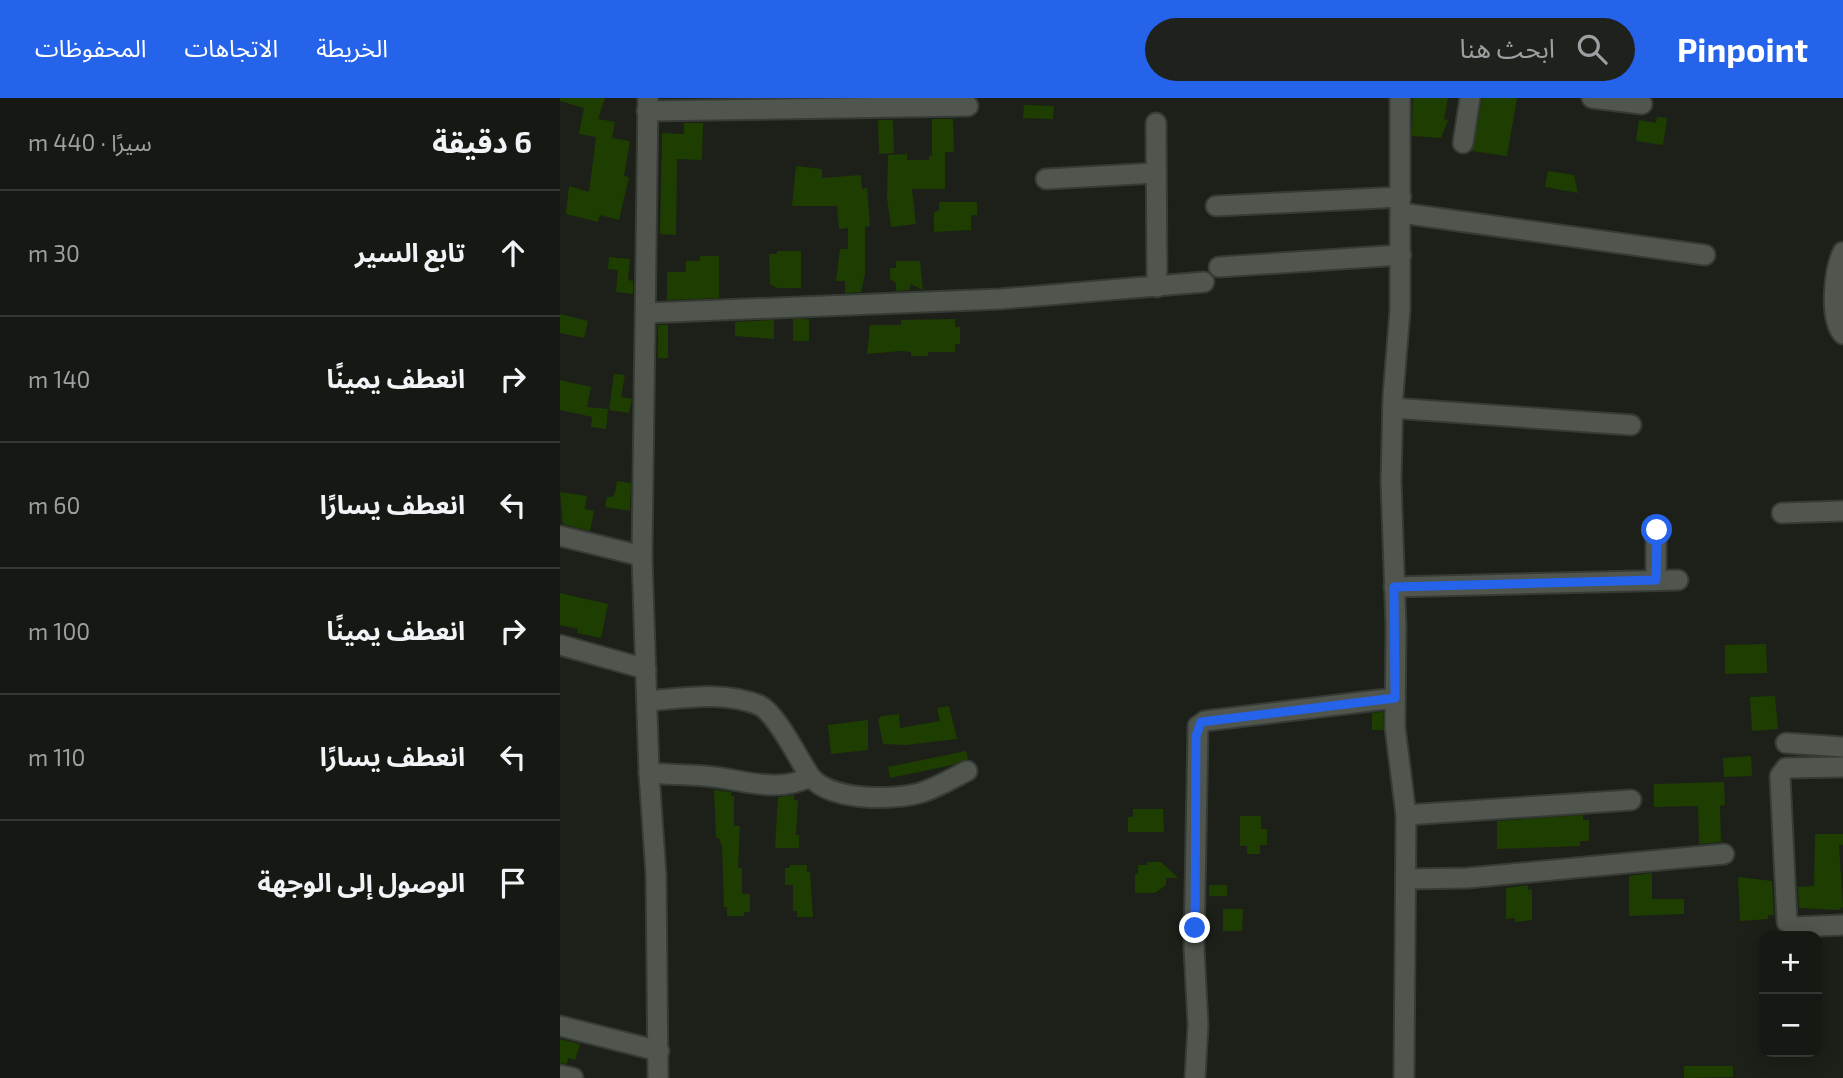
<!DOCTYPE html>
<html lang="ar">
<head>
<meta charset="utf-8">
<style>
  :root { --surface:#151813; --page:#1e211c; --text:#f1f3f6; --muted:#9da0a0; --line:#343733; --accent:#2563eb }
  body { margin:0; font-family:"Exo 2","Noto Sans Arabic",sans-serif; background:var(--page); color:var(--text); direction:rtl }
  .controls { position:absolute; right:21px; bottom:21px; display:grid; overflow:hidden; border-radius:14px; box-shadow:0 4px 18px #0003 }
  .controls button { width:63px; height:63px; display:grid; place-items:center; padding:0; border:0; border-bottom:2px solid var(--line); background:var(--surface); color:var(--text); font:35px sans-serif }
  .stop { position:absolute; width:21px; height:21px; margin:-16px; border:5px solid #2563eb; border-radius:50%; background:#fff }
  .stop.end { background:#2563eb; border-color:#fff; box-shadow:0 2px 7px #0008 }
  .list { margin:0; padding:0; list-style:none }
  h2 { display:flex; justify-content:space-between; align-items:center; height:91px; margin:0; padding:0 28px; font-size:30px }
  h2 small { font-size:23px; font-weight:400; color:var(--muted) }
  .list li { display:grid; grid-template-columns:46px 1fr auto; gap:21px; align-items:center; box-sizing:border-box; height:126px; padding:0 28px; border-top:2px solid var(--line) }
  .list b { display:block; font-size:26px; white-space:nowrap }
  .list em { font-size:23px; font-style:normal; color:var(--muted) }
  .icon { flex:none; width:38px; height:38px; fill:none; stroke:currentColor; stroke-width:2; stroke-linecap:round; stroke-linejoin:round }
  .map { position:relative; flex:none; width:1283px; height:980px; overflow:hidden; direction:ltr }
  header { display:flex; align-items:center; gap:42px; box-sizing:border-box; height:98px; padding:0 35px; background:var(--accent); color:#fff }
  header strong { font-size:33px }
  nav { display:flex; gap:38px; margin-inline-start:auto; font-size:24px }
  .search { width:490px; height:63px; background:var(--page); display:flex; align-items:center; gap:18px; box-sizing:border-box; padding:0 24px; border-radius:38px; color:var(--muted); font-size:26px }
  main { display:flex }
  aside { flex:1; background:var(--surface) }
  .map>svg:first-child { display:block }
  .building { fill:#1d3e00 }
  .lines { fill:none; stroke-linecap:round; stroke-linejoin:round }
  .minor-casing { stroke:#373b36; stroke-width:23 }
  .minor { stroke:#50554d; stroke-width:19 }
  .route { stroke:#2563eb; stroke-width:9 }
</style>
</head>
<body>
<header>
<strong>Pinpoint</strong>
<div class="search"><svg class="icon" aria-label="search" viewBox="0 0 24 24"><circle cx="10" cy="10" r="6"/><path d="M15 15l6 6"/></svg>ابحث هنا</div>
<nav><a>الخريطة</a><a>الاتجاهات</a><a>المحفوظات</a></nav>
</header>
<main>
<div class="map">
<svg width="1283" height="980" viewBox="0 0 1283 980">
  <rect width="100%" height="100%" fill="#1c2019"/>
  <!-- building -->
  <g class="building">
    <polygon points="0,0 45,0 38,21 55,24 52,40 70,43 64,78 69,79 59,122 40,117 38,124 6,116 9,88 29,94 36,39 19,36 24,10 0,3"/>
    <polygon points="853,0 888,0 884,21 888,22 881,40 852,38"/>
    <polygon points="922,0 957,0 947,58 912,53"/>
    <polygon points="464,7 494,8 493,21 463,20"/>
    <polygon points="1097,19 1107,20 1103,47 1076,43 1079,22 1096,25"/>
    <polygon points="372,21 393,21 394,54 385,54 385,91 352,91 356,126 331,129 327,100 328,57 347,56 347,62 369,62 369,58 372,58"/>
    <polygon points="318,22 333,22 334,55 319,56"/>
    <polygon points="124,25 143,25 142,62 117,61 116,137 100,136 102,35 124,36"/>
    <polygon points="236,68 262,71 262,80 301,77 302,91 307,90 310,128 305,129 305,176 301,194 285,195 285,183 276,183 280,151 288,151 288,130 279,131 277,108 232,108"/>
    <polygon points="988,73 1014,77 1018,95 985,89"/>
    <polygon points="379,104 417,104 417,117 411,117 411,132 374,134 374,114 379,113"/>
    <polygon points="217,153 241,153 241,190 217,190 210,186 209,156 217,156"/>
    <polygon points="140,158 159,158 159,200 107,202 107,174 126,174 126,163 140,163"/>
    <polygon points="49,159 70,161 68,182 73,183 73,196 56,194 58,172 48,171"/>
    <polygon points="336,163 360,163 363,192 350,186 350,192 336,193 336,185 330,181 330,170 336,170"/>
    <polygon points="0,216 28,223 24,240 0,235"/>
    <rect x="233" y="221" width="16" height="22"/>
    <polygon points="395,221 395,229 400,229 400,246 395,246 395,254 368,254 368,258 351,258 351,254 341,253 307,256 310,227 341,227 341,222"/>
    <polygon points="214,222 214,241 175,238 175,224"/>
    <rect x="98" y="227" width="10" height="33"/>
    <polygon points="54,276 65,277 61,299 72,301 69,315 49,312"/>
    <polygon points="0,282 31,289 27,309 48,311 46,331 31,329 32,319 0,312"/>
    <polygon points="57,383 71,385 70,413 45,409 47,399 52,399 55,395"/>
    <polygon points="0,394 27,398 25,411 34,413 30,433 3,426"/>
    <polygon points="0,495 48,506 41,540 17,535 18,531 0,527"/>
    <polygon points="1206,546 1207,575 1165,576 1165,547"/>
    <polygon points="1215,598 1218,631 1192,633 1190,599"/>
    <polygon points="389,608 397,641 346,647 323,646 318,621 322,618 339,616 340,630 380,623 377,610"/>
    <polygon points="823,614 823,632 812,632 812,615"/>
    <polygon points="308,622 308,652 271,656 268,627"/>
    <polygon points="406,653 408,661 392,667 330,680 328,669"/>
    <polygon points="1191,658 1192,678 1164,679 1163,660"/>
    <polygon points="1164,684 1165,707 1160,708 1161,744 1139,746 1138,708 1094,709 1094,686"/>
    <polygon points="154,692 171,694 171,698 174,698 174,728 180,728 178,770 182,770 182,796 190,796 190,814 184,814 184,818 167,818 167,809 164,809 162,748 159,740 156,740"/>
    <polygon points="234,697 234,702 238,702 236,737 239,737 239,750 215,750 218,699"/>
    <polygon points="573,711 603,711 604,734 568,734 568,719 573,719"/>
    <polygon points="1023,717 1023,722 1029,722 1029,743 1020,743 1020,748 937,751 937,723"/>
    <polygon points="680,718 701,718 701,731 707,731 707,747 700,747 700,756 687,756 687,748 680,748"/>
    <polygon points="1255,736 1283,736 1283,747 1279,747 1283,809 1278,812 1239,810 1238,789 1254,788"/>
    <polygon points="587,764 601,764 618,780 606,780 606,787 595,795 575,795 575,776 578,776 578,767 587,767"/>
    <polygon points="230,767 247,767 247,774 250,774 253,819 237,819 237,813 233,813 233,787 225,787 225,770 230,770"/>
    <polygon points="1092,775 1092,801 1124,801 1124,816 1069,818 1069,778"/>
    <polygon points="1178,779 1212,783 1214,817 1208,817 1208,821 1180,823"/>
    <rect x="649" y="787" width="18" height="11"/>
    <polygon points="968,787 968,792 972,791 972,822 955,824 955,820 946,821 946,790"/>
    <polygon points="663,811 683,811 682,833 663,833"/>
    <polygon points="0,941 20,946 15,962 8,960 7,966 0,965"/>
    <polygon points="1124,968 1173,968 1173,979 1124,980"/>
  </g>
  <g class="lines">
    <defs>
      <g id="minor">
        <polyline points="88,0 82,458 89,675 96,777 98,980"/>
        <polyline points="840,0 840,212 833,298 831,383 836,529 835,629 846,717 844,980"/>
        <polyline points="1032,0 1082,6"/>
        <polyline points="87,13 408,8"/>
        <polyline points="596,25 597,189"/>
        <polyline points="903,45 910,0"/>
        <polyline points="486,81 596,75"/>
        <polyline points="656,108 841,99"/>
        <polyline points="841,115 1145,157"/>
        <path d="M1283,154C1274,172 1269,221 1283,236"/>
        <polyline points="659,169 841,157"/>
        <polyline points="86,215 440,201 644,184"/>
        <polyline points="833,310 1071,327"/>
        <polyline points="1222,415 1283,413"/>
        <polyline points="0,438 82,458"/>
        <polyline points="1096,482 1096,432"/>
        <polyline points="834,489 1118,482"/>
        <polyline points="0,547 86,571"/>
        <path d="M88,603C126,600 163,593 199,607C216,615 237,658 248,675C265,704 335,703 363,694C378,689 393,680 407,673"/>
        <polyline points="1226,645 1283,649"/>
        <polyline points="1283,669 1226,670 1220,678 1227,824 1235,829 1283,827"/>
        <path d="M89,675C110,677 133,676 154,679C188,683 217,695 250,679"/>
        <polyline points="846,717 1071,702"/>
        <polyline points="846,781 907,780 1164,756"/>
        <polyline points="0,928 99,953"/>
        <polyline points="0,977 13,980"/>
        <polyline points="635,980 638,927 634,850 638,628 645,623 835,600"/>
      </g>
    </defs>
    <!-- minor casing -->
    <use href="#minor" class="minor-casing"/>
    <!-- minor -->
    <use href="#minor" class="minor"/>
  </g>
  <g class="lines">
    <!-- route -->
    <polyline class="route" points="635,830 636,638 641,624 835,600 834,489 1096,482 1097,432"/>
  </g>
</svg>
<div class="controls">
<button>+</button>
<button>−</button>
</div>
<div class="stop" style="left:1097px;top:432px"></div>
<div class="stop end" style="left:635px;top:830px"></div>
</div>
<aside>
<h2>6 دقيقة<small>سيرًا · 440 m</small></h2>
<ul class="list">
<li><svg class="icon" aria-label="ahead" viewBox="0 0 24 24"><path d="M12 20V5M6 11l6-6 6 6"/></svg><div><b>تابع السير</b></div><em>30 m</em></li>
<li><svg class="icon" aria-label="right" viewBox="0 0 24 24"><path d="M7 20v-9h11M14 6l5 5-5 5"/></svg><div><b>انعطف يمينًا</b></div><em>140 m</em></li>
<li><svg class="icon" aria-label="left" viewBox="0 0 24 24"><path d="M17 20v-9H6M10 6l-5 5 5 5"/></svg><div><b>انعطف يسارًا</b></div><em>60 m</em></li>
<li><svg class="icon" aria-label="right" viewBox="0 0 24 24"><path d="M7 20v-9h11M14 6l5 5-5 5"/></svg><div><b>انعطف يمينًا</b></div><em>100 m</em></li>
<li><svg class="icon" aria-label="left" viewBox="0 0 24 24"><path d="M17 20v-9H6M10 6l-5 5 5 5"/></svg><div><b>انعطف يسارًا</b></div><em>110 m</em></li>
<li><svg class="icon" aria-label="arrive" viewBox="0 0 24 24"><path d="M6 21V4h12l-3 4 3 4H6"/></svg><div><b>الوصول إلى الوجهة</b></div></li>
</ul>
</aside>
</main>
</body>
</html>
